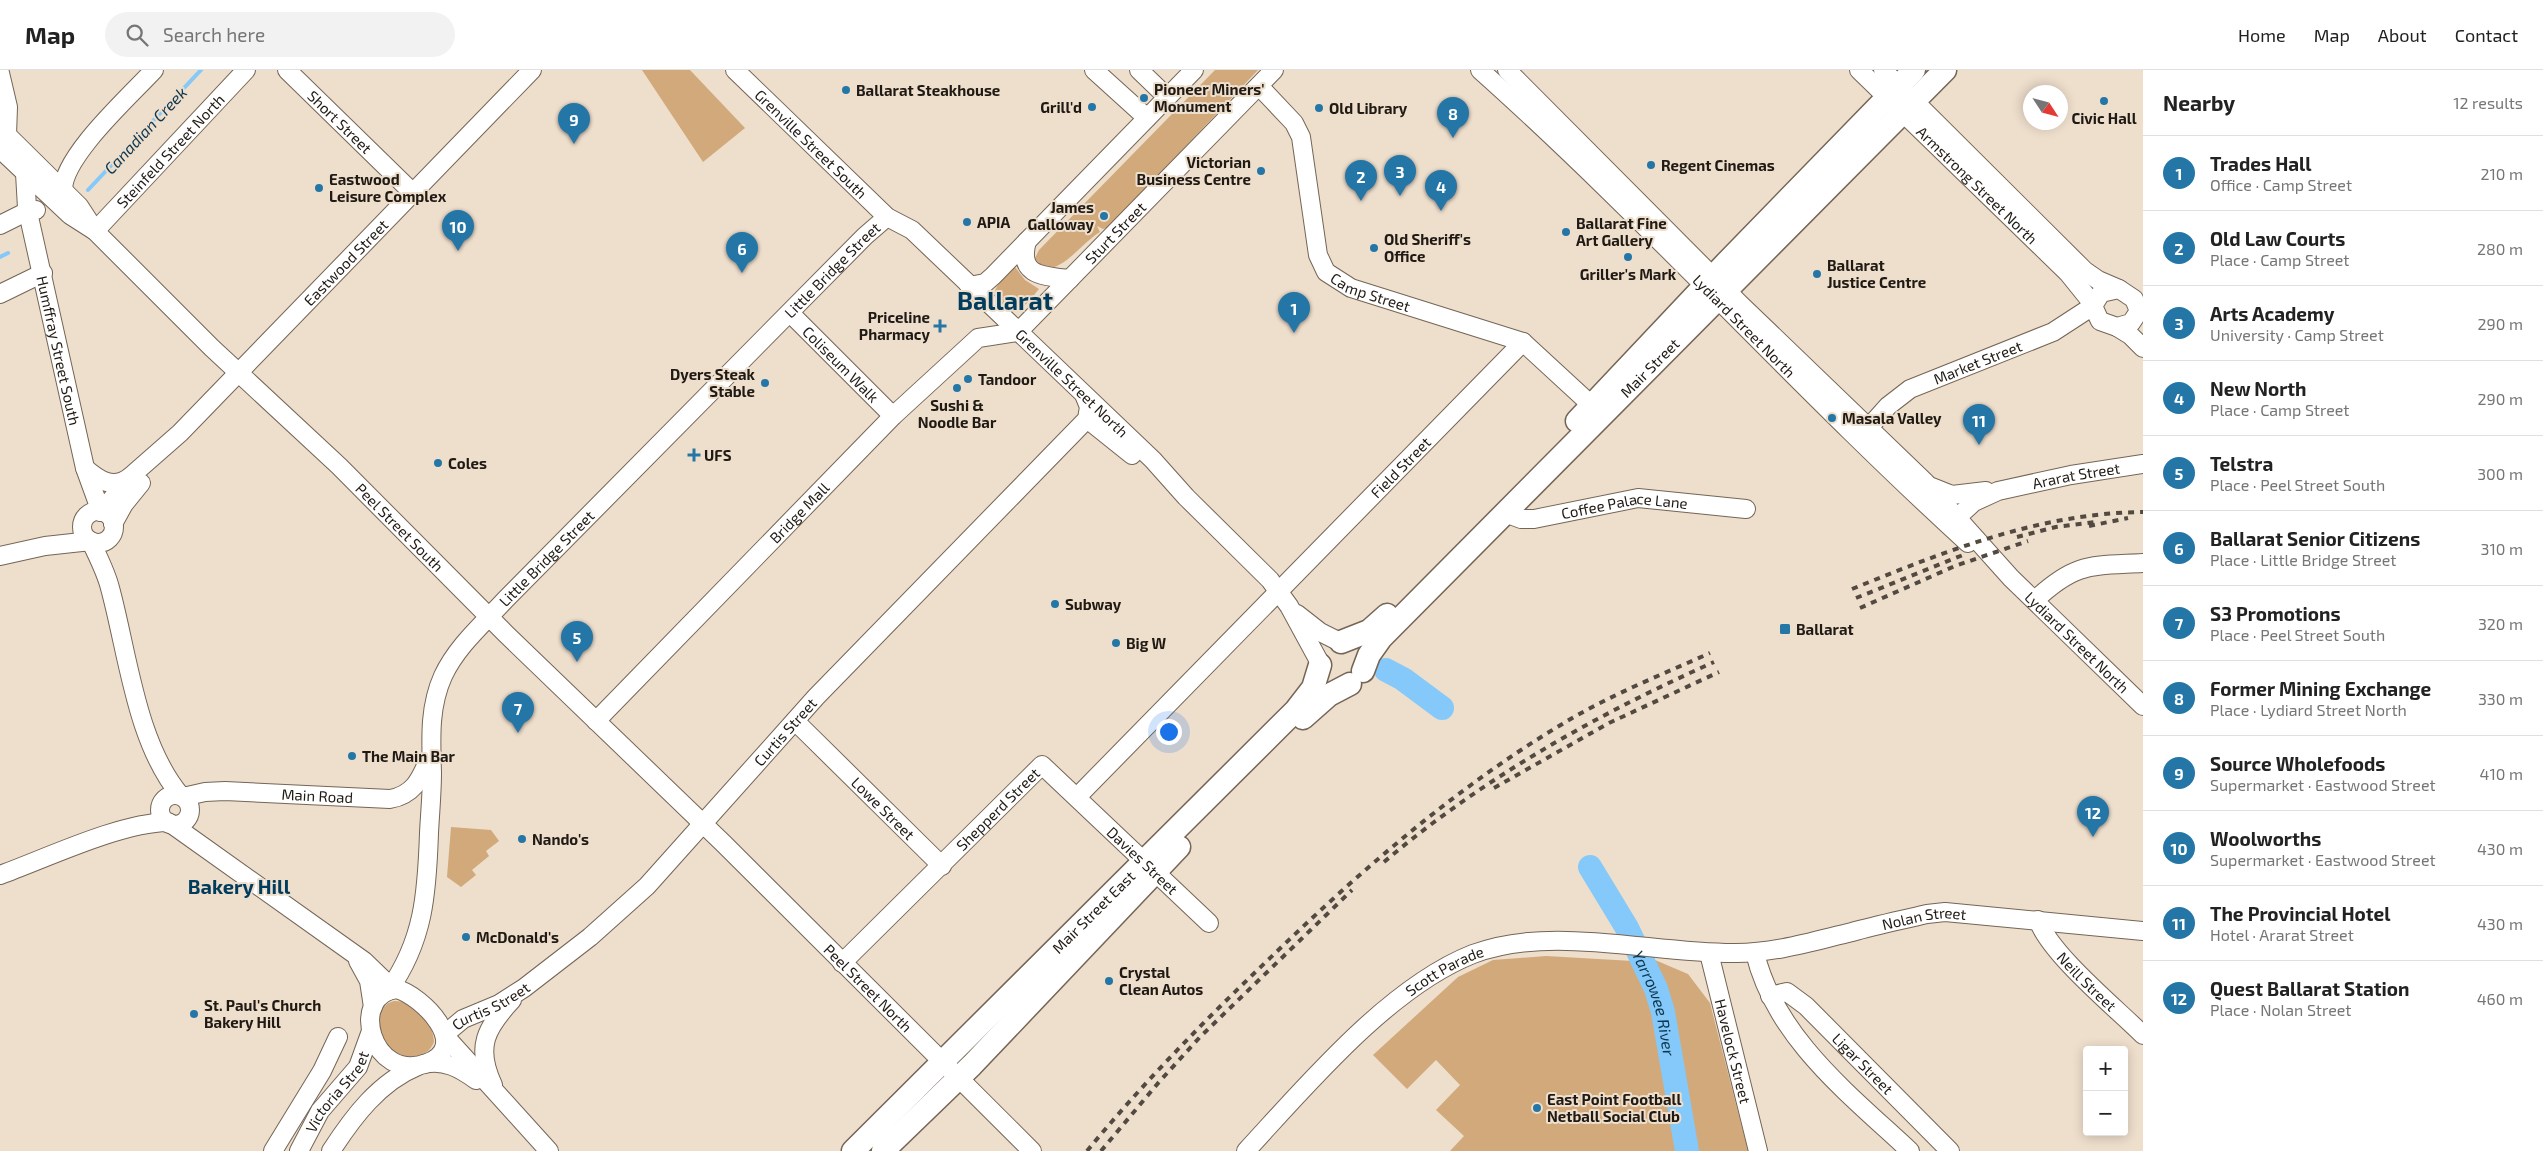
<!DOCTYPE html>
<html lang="en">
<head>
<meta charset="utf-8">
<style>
  :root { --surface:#fff; --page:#f2f2f2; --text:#222; --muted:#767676; --line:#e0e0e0; --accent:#2476a6 }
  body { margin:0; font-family:"Exo 2",sans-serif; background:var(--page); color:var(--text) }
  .controls { position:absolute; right:15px; bottom:15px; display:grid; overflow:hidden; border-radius:5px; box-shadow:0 2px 12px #0003 }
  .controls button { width:45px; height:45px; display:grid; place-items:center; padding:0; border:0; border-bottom:1px solid var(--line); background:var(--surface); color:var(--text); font:25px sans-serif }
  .compass { position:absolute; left:2023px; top:15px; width:45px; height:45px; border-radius:50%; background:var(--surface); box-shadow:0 2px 12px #0003; rotate:126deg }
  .you { position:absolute; left:1168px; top:661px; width:18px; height:18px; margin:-12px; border:4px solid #fff; border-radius:50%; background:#1a73e8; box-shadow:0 0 0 8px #1a73e833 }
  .badge { display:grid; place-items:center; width:32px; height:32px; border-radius:50%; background:var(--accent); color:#fff; font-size:16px; font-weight:700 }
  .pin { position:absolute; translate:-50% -41px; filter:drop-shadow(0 1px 2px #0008) }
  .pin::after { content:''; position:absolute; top:26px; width:18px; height:15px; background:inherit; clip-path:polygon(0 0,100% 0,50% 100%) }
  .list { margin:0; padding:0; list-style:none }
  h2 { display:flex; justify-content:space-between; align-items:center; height:65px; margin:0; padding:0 20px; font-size:21px }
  h2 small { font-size:16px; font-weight:400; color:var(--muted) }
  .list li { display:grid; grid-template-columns:32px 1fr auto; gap:15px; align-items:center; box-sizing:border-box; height:75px; padding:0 20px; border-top:1px solid var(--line) }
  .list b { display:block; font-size:19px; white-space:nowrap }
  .list p { margin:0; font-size:16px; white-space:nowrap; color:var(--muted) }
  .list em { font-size:16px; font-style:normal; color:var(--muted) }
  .icon { flex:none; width:28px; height:28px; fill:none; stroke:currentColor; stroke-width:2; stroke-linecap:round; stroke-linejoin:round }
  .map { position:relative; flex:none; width:2143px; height:1081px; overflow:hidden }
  header { display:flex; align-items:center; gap:30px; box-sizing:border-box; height:70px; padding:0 25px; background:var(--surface); border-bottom:1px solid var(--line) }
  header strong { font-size:24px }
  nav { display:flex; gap:28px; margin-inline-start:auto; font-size:18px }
  .search { width:350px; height:45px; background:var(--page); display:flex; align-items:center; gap:12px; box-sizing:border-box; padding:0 18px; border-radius:28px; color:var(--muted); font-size:19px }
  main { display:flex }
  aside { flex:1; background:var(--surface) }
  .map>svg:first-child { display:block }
  .green { fill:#d2a97a }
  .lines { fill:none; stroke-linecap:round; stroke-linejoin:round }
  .stream { stroke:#84c9f9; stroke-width:4 }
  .river { stroke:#84c9f9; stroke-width:24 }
  .minor-casing { stroke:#746556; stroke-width:20 }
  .major-casing { stroke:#746556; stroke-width:25 }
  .minor { stroke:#fff; stroke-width:18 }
  .major { stroke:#fff; stroke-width:22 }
  .rail { stroke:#524940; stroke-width:4; stroke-dasharray:6 6; stroke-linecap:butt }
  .poi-dot { fill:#2476a6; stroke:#eedecc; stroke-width:2 }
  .labels { text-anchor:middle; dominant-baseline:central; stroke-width:4; stroke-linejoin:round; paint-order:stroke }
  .poi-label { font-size:15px; font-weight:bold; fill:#201a14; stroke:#eedecc; text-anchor:start }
  .street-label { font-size:15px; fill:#201a14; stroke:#eedecc }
  .water-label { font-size:16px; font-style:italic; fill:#0d354d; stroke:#eedecc }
  .district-label { font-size:20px; font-weight:bold; fill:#003c5d; stroke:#eedecc }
  .town-label { font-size:25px; font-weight:bold; fill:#003c5d; stroke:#eedecc }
</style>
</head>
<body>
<header>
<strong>Map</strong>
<div class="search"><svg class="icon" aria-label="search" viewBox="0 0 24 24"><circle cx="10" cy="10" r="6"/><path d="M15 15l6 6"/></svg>Search here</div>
<nav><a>Home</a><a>Map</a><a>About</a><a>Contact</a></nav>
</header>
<main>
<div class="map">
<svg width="2143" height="1081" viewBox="0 0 2143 1081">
  <rect width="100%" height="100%" fill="#eedecc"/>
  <!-- green -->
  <g class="green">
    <polygon points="642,0 690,0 745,58 703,92"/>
    <path d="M1215,0H1258L1109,157L1103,159L1097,156L1100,162C1081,173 1064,202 1042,198L1035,188L1039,180Z"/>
    <path d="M1015,197L1025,210L1039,219C1033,226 1025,238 1016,241C1011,244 1006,241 1002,237C985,219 1002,212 1015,197Z"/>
    <polygon points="451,757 491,760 499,771 486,781 489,786 472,800 476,805 461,817 447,807"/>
    <polygon points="1546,886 1633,891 1655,890 1688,904 1710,933 1748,1081 1450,1081 1464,1066 1436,1040 1460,1015 1436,990 1407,1019 1373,985 1458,907 1493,890"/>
    <path d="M394,931C415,931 433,951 434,972C426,993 398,989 385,974C375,962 376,935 394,931Z"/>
  </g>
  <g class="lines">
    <!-- stream -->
    <g class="stream">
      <polyline points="88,120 201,0"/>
      <polyline points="0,187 8,183"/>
    </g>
    <!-- river -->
    <g class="river">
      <polyline points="1386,600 1403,609 1442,638"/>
      <path id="s1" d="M1590,797L1627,858L1656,919L1663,942L1687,1081"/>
    </g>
    <defs>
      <g id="minor">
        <path id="s2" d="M287,0L414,124"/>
        <path id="s3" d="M735,0L887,147L912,160L1153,390L1186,427L1270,510L1289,536L1320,593"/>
        <polyline points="1094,0 1147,48"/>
        <polyline points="1139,0 1167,27"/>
        <path id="s4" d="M1480,0C1649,151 1800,320 1968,473"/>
        <path id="s5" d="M1507,0L1740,234L1925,412L2011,508L2143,636"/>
        <path id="s6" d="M1859,0L2068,203L2093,234"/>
        <polyline points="1883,0 2085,201 2098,210 2119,219"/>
        <polyline points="0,3 8,37 7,65"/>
        <path id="s7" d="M1259,16L1294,53L1301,67L1318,185L1326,202L1351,218L1523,272L1600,343"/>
        <polyline points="0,58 79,136 92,156"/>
        <path id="s8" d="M0,79L70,145L95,161L212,278L339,396L506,564L723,773L1032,1081"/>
        <path id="s9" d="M25,103L27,138L85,398L101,442"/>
        <path d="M63,120C63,86 130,26 154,0"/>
        <polyline points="0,155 28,141 36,140"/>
        <path id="s10" d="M95,161L246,0"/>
        <path d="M1027,171C1017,206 1043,206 1070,209"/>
        <polyline points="969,216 985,213 993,206 1194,0"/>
        <polygon points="2119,219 2134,229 2139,241 2131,253 2117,257 2100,251 2093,236 2101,223"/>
        <polyline points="0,224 43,203"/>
        <path id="s11" d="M790,243L893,346"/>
        <polyline points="2117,257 2130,265 2143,278"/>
        <path id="s12" d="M1018,262L1274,0"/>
        <polyline points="1087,349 1132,385"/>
        <path id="s13" d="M1863,364L1888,336L1910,319L2053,262L2093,236"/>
        <path d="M85,398C99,410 113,420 130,407"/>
        <polyline points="1932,417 1952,425 1986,421"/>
        <circle cx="98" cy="457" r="16"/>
        <path id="s14" d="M101,442L131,406L180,363L532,0"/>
        <path id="s15" d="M1505,443L1521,449H1534L1638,428L1746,439"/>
        <polyline points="113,454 124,434 141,413"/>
        <path id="s16" d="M1949,455L1974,432L1998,421L2071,405L2143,394"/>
        <path d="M91,472C98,487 106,502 110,518C128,584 136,673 181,726"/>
        <polyline points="0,486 45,476 91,471"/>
        <path d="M2035,530C2076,492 2090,496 2143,493"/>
        <polyline points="1297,544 1320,562 1340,572"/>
        <path id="s17" d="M596,651L893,346L978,268L1018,262"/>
        <path id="s18" d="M795,651L942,796"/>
        <circle cx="175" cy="740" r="15"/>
        <path id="s19" d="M183,727L205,722L225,721L390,729C413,725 420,710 428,691"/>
        <path id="s20" d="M1077,727L1523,272"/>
        <polyline points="170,753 364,891 393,919"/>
        <path d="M0,805C47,788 119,753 168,752"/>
        <path id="s21" d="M2038,850C2050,884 2116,938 2143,965"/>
        <path id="s22" d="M1709,883L1758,1081"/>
        <path d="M1755,883C1775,967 1849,1024 1910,1081"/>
        <polyline points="358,891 369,911 373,937"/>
        <path id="s23" d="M842,893L1042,695L1209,853"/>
        <path d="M397,919C422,926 472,976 427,993C371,1014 348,924 397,919Z"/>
        <path id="s24" d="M388,921C424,871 427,823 429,763C430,743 432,723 432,703C431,669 429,637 443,606C457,576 483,554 505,530L865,166L887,147"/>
        <path id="s25" d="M1770,926L1787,922L1806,936L1950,1081"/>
        <path id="s26" d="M445,964L463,949L499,934L524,918L590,867L647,816L816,627L1087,349L1089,337L1085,327"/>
        <polyline points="445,966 549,1081"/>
        <path d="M424,994C444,989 461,999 476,1010"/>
        <path d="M493,1015C475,977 486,958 512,930"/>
        <polyline points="273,1081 322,1001 338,967"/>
        <path id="s27" d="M299,1081L320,1041L358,997L371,961"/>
        <path d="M331,1081C353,1047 379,1012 418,996"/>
        <path id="s28" d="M1246,1081C1307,1015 1389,917 1473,884C1552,854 1653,884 1736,883C1775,883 1814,871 1852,862C1877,855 1902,850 1927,844L1945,842L2143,861"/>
      </g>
      <g id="major">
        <polyline points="1577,351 1727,192 1914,0"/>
        <polyline points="1341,572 1369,561 1387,545"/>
        <path id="s29" d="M1363,601L1369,585L1381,568L1945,0"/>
        <polyline points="1303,648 1329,625 1350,614"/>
        <path id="s30" d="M853,1081L1296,640L1313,618L1320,595"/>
        <polyline points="883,1081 972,995 1179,777"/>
      </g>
    </defs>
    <!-- minor casing -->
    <use href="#minor" class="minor-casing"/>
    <!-- major casing -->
    <use href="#major" class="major-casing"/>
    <!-- minor -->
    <use href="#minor" class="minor"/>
    <!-- major -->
    <use href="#major" class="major"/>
    <!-- rail -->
    <g class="rail">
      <polyline points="2089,456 2128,448"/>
      <polyline points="2017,467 2056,457 2096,452"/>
      <path d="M1852,519C1946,481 2040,443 2143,442"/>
      <polyline points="1856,528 1963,485"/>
      <polyline points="1860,538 1955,496 2028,471"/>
      <polyline points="1494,718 1609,653 1719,602"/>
      <path d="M1384,792C1483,708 1596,645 1714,592"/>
      <path d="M1087,1081C1143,1013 1204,951 1268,890C1359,802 1455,718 1564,653C1610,625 1661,605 1710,583"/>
      <polyline points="1101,1081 1159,1012 1200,967 1352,820"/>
    </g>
  </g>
  <!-- markers -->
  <g class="poi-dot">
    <circle cx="846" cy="20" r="5"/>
    <circle cx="1144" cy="28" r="5"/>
    <circle cx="2104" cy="31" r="5"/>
    <circle cx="1092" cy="37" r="5"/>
    <circle cx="1319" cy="38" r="5"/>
    <circle cx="1651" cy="95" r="5"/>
    <circle cx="1261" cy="101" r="5"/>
    <circle cx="319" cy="118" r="5"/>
    <circle cx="1104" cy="146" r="5"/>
    <circle cx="967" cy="152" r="5"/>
    <circle cx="1566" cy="162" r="5"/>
    <circle cx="1374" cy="178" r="5"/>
    <circle cx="1628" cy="187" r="5"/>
    <circle cx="1817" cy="204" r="5"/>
    <path d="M937.5 248.5h5v5h5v5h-5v5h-5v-5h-5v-5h5z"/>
    <circle cx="968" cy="309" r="5"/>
    <circle cx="765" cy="313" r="5"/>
    <circle cx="957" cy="318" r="5"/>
    <circle cx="1832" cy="348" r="5"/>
    <path d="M691.5 377.5h5v5h5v5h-5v5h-5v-5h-5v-5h5z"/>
    <circle cx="438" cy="393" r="5"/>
    <circle cx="1055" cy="534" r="5"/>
    <rect x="1779" y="553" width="12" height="12" rx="2.5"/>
    <circle cx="1116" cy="573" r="5"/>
    <circle cx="352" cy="686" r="5"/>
    <circle cx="522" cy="769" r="5"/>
    <circle cx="466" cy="867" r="5"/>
    <circle cx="1109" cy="911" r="5"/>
    <circle cx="194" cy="944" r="5"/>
    <circle cx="1537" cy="1038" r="5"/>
  </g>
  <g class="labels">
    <!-- poi labels -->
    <g class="poi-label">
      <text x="1154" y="19">Pioneer Miners'<tspan x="1154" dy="17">Monument</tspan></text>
      <text x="856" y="20">Ballarat Steakhouse</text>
      <text x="1082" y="37" text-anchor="end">Grill'd</text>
      <text x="1329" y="38">Old Library</text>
      <text x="2104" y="48" text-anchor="middle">Civic Hall</text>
      <text x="1251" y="92" text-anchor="end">Victorian<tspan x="1251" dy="17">Business Centre</tspan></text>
      <text x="1661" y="95">Regent Cinemas</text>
      <text x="329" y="109">Eastwood<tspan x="329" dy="17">Leisure Complex</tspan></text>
      <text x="1094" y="137" text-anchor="end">James<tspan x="1094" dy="17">Galloway</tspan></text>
      <text x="977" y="152">APIA</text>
      <text x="1576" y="153">Ballarat Fine<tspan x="1576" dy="17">Art Gallery</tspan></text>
      <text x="1384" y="169">Old Sheriff's<tspan x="1384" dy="17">Office</tspan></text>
      <text x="1827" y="195">Ballarat<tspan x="1827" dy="17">Justice Centre</tspan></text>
      <text x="1628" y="204" text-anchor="middle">Griller's Mark</text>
      <text x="930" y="247" text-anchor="end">Priceline<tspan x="930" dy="17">Pharmacy</tspan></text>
      <text x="755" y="304" text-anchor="end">Dyers Steak<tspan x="755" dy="17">Stable</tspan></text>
      <text x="978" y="309">Tandoor</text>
      <text x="957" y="335" text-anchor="middle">Sushi &amp;<tspan x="957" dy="17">Noodle Bar</tspan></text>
      <text x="1842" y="348">Masala Valley</text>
      <text x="704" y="385">UFS</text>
      <text x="448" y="393">Coles</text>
      <text x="1065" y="534">Subway</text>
      <text x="1796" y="559">Ballarat</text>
      <text x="1126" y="573">Big W</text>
      <text x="362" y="686">The Main Bar</text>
      <text x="532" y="769">Nando's</text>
      <text x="476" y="867">McDonald's</text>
      <text x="1119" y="902">Crystal<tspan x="1119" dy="17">Clean Autos</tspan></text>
      <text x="204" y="935">St. Paul's Church<tspan x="204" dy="17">Bakery Hill</tspan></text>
      <text x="1547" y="1029">East Point Football<tspan x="1547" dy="17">Netball Social Club</tspan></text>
    </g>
    <!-- street labels -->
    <g class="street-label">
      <text stroke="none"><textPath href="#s2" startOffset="74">Short Street</textPath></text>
      <text stroke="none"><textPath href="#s3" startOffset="106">Grenville Street South</textPath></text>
      <text stroke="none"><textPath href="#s10" startOffset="110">Steinfeld Street North</textPath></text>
      <text stroke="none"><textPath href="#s6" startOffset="165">Armstrong Street North</textPath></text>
      <text stroke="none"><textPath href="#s12" startOffset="139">Sturt Street</textPath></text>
      <text stroke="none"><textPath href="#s14" startOffset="350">Eastwood Street</textPath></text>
      <text stroke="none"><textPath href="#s24" startOffset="888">Little Bridge Street</textPath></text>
      <text stroke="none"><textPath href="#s7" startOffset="254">Camp Street</textPath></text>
      <text stroke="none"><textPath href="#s4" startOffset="368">Lydiard Street North</textPath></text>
      <text stroke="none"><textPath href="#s9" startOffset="181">Humffray Street South</textPath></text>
      <text stroke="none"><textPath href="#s13" startOffset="138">Market Street</textPath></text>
      <text stroke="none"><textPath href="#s11" startOffset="72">Coliseum Walk</textPath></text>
      <text stroke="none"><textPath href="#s29" startOffset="419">Mair Street</textPath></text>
      <text stroke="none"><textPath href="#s3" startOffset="461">Grenville Street North</textPath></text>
      <text stroke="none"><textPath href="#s20" startOffset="462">Field Street</textPath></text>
      <text stroke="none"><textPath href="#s16" startOffset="140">Ararat Street</textPath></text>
      <text stroke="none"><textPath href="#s15" startOffset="122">Coffee Palace Lane</textPath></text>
      <text stroke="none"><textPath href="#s17" startOffset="291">Bridge Mall</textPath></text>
      <text stroke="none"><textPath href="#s8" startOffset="551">Peel Street South</textPath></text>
      <text stroke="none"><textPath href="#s24" startOffset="482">Little Bridge Street</textPath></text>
      <text stroke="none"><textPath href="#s5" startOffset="808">Lydiard Street North</textPath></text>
      <text stroke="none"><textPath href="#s26" startOffset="459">Curtis Street</textPath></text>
      <text stroke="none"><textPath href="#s19" startOffset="135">Main Road</textPath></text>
      <text stroke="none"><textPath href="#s18" startOffset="124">Lowe Street</textPath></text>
      <text stroke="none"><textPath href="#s23" startOffset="219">Shepperd Street</textPath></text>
      <text stroke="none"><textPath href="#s23" startOffset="420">Davies Street</textPath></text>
      <text stroke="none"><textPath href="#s30" startOffset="339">Mair Street East</textPath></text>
      <text stroke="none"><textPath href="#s28" startOffset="760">Nolan Street</textPath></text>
      <text stroke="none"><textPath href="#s28" startOffset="270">Scott Parade</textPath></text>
      <text stroke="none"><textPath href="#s21" startOffset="79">Neill Street</textPath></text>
      <text stroke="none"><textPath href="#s8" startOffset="1208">Peel Street North</textPath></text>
      <text stroke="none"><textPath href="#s26" startOffset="54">Curtis Street</textPath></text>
      <text stroke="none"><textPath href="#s22" startOffset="101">Havelock Street</textPath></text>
      <text stroke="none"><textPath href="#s25" startOffset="122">Ligar Street</textPath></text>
      <text stroke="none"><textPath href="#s27" startOffset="71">Victoria Street</textPath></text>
    </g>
    <!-- water labels -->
    <g class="water-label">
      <text transform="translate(145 60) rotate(-47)">Canadian Creek</text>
      <text stroke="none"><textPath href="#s1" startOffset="152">Yarrowee River</textPath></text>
    </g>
    <!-- district labels -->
    <g class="district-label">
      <text x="239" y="816">Bakery Hill</text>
    </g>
    <!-- town labels -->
    <g class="town-label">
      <text x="1005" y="230">Ballarat</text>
    </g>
  </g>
</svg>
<div class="controls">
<button>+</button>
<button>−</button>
</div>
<svg class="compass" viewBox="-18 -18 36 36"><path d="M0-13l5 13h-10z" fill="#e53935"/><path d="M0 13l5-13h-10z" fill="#767676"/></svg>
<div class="you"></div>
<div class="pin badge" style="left:1294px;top:263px">1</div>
<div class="pin badge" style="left:1361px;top:131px">2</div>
<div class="pin badge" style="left:1400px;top:126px">3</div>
<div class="pin badge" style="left:1441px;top:141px">4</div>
<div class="pin badge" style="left:577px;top:592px">5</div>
<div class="pin badge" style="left:742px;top:203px">6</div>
<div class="pin badge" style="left:518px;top:663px">7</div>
<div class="pin badge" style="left:1453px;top:68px">8</div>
<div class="pin badge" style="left:574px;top:74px">9</div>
<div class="pin badge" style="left:458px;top:181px">10</div>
<div class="pin badge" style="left:1979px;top:375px">11</div>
<div class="pin badge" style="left:2093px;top:767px">12</div>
</div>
<aside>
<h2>Nearby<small>12 results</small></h2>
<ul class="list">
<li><span class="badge">1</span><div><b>Trades Hall</b><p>Office · Camp Street</p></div><em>210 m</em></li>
<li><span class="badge">2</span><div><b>Old Law Courts</b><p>Place · Camp Street</p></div><em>280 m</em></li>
<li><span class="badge">3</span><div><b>Arts Academy</b><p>University · Camp Street</p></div><em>290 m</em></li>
<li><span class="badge">4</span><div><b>New North</b><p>Place · Camp Street</p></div><em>290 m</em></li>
<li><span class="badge">5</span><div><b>Telstra</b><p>Place · Peel Street South</p></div><em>300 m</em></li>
<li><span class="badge">6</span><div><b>Ballarat Senior Citizens</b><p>Place · Little Bridge Street</p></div><em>310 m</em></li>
<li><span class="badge">7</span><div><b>S3 Promotions</b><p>Place · Peel Street South</p></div><em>320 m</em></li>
<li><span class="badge">8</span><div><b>Former Mining Exchange</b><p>Place · Lydiard Street North</p></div><em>330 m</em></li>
<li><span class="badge">9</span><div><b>Source Wholefoods</b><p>Supermarket · Eastwood Street</p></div><em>410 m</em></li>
<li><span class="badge">10</span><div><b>Woolworths</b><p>Supermarket · Eastwood Street</p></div><em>430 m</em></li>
<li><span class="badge">11</span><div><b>The Provincial Hotel</b><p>Hotel · Ararat Street</p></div><em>430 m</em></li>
<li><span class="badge">12</span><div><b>Quest Ballarat Station</b><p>Place · Nolan Street</p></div><em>460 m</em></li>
</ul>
</aside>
</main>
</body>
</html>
